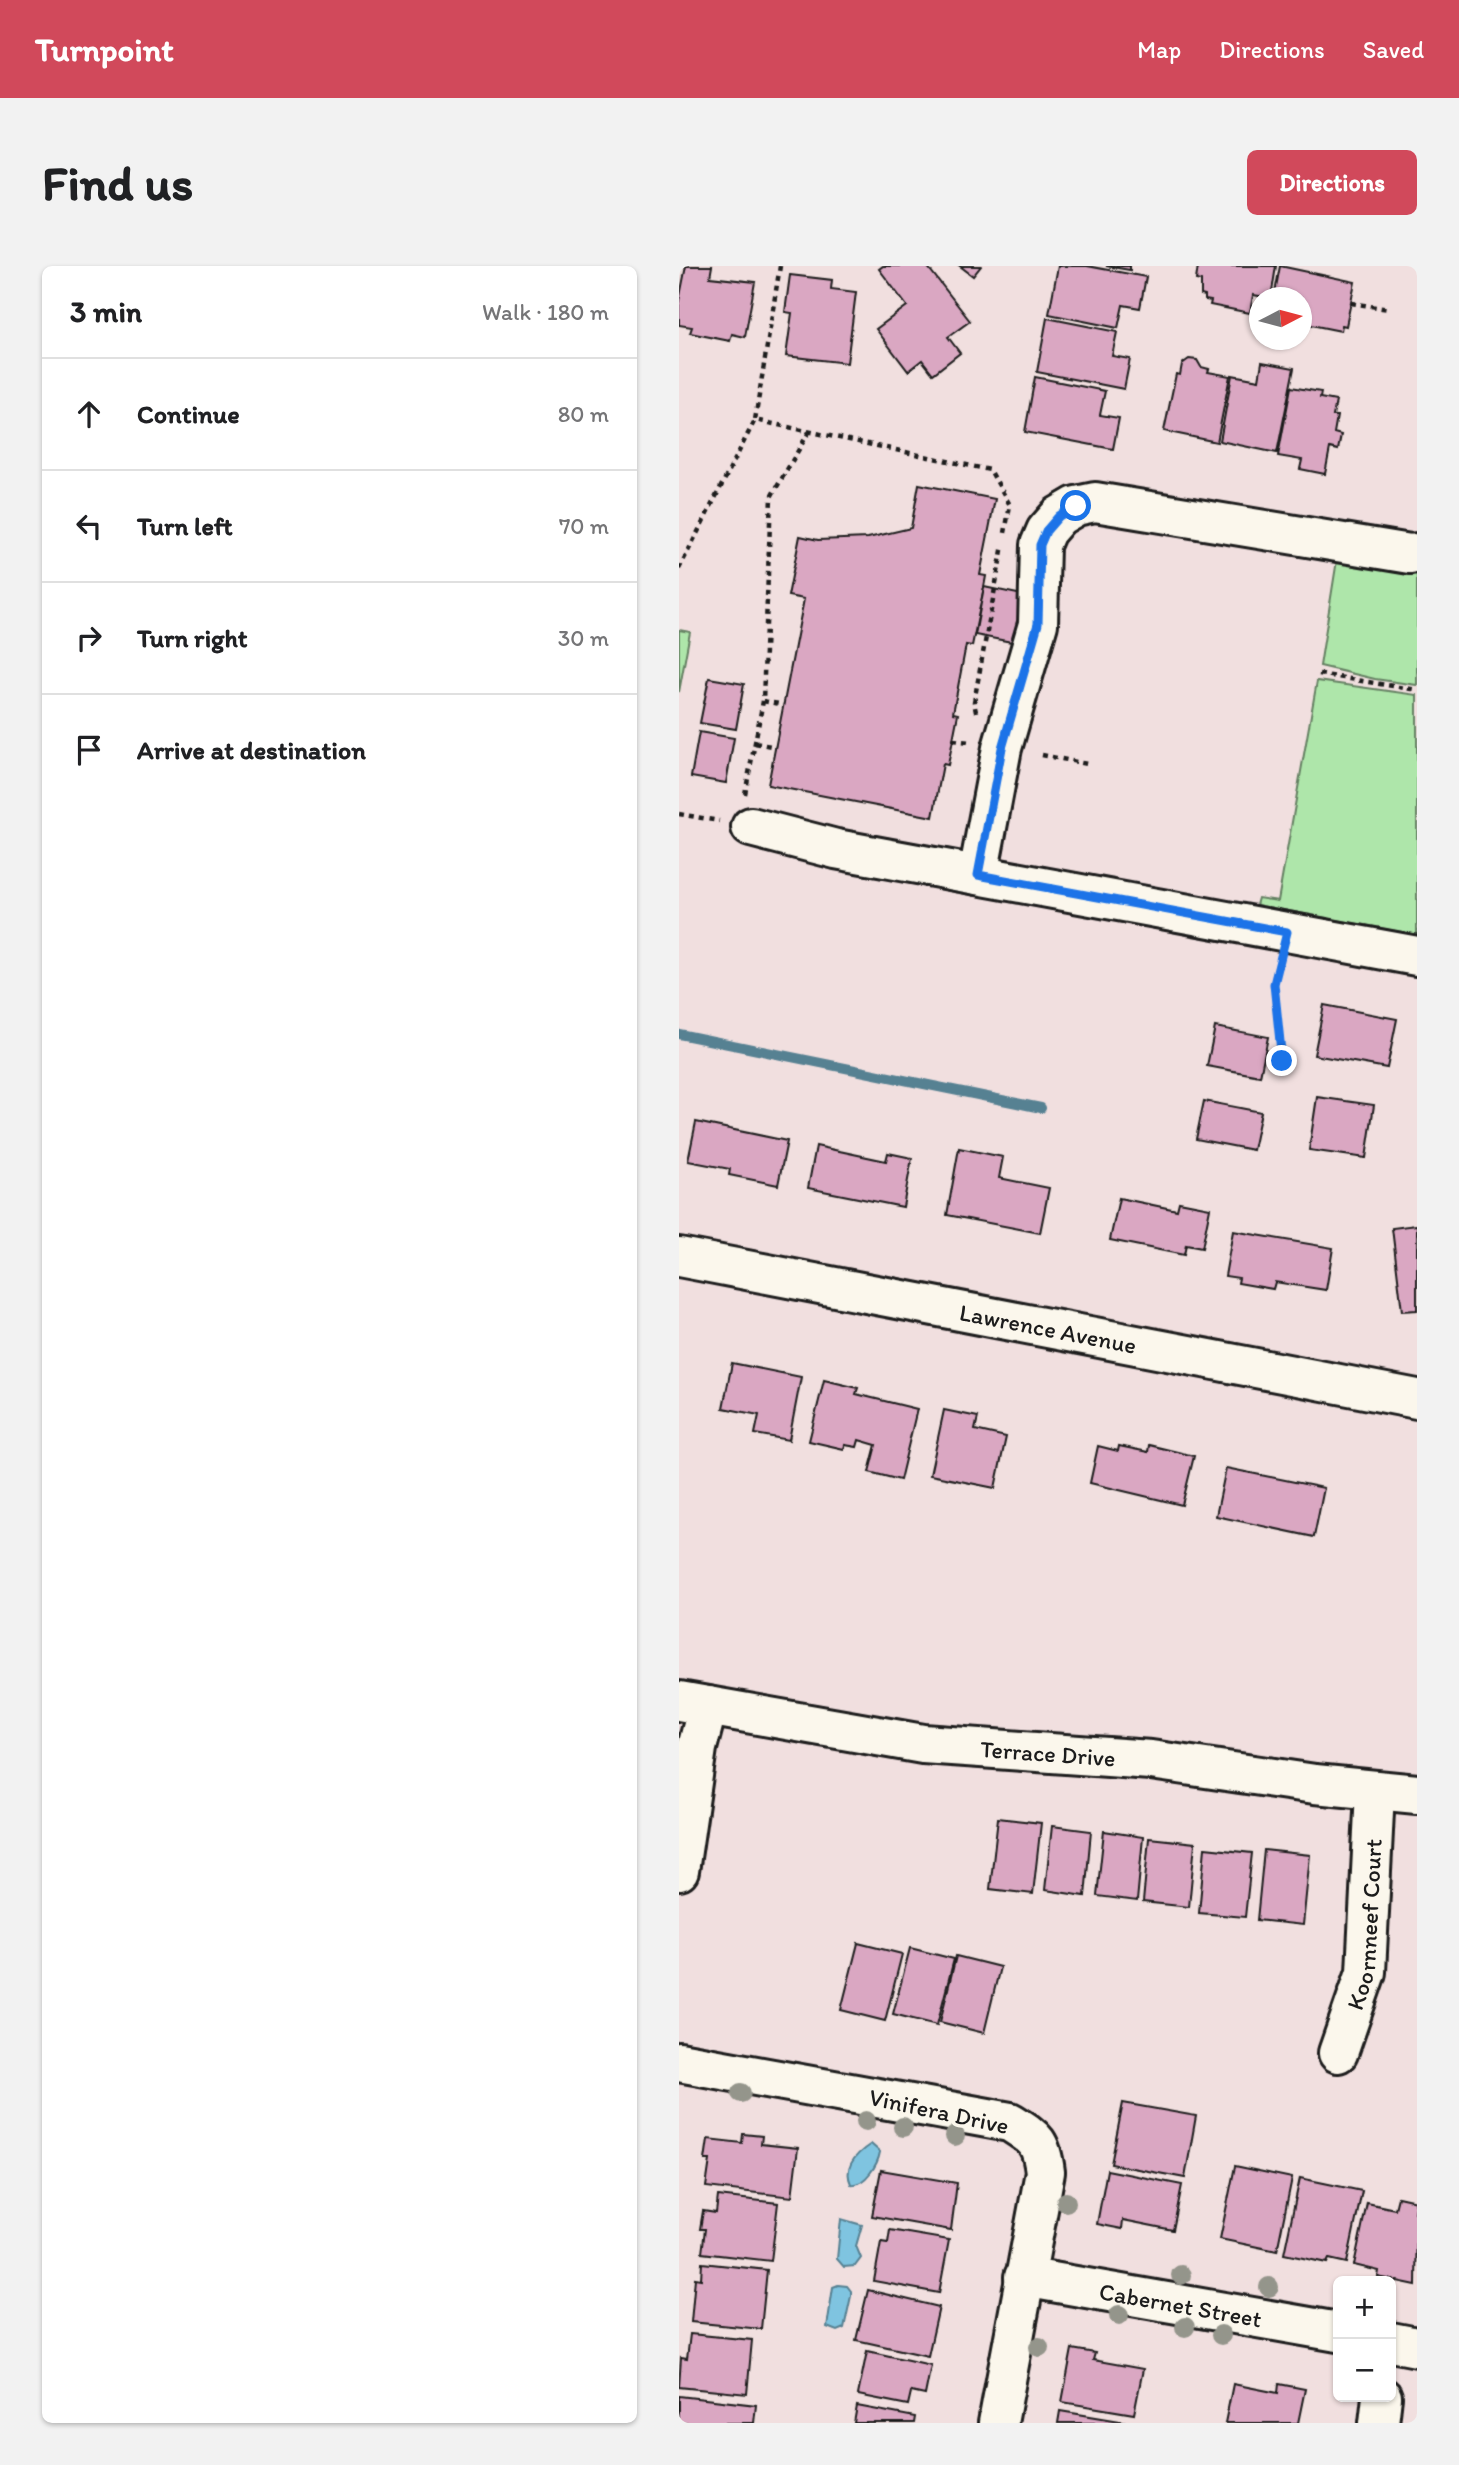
<!DOCTYPE html>
<html lang="en">
<head>
<meta charset="utf-8">
<style>
  :root { --surface:#fff; --page:#f2f2f2; --text:#202124; --muted:#757577; --line:#e0e0e0; --accent:#d1495b }
  body { margin:0; font-family:Itim,sans-serif; background:var(--page); color:var(--text) }
  .controls { position:absolute; right:21px; bottom:21px; display:grid; overflow:hidden; border-radius:10px; box-shadow:0 2px 5px #0004 }
  .controls button { width:63px; height:63px; display:grid; place-items:center; padding:0; border:0; border-bottom:2px solid var(--line); background:var(--surface); color:var(--text); font:35px sans-serif }
  .compass { position:absolute; left:570px; top:21px; width:63px; height:63px; border-radius:50%; background:var(--surface); box-shadow:0 2px 5px #0004; rotate:84deg }
  .stop { position:absolute; width:21px; height:21px; margin:-16px; border:5px solid #1a73e8; border-radius:50%; background:#fff }
  .stop.end { background:#1a73e8; border-color:#fff; box-shadow:0 2px 7px #0008 }
  .list { margin:0; padding:0; list-style:none }
  h2 { display:flex; justify-content:space-between; align-items:center; height:91px; margin:0; padding:0 28px; font-size:30px }
  h2 small { font-size:23px; font-weight:400; color:var(--muted) }
  .list li { display:grid; grid-template-columns:46px 1fr auto; gap:21px; align-items:center; box-sizing:border-box; height:112px; padding:0 28px; border-top:2px solid var(--line) }
  .list b { display:block; font-size:26px; white-space:nowrap }
  .list em { font-size:23px; font-style:normal; color:var(--muted) }
  .icon { flex:none; width:38px; height:38px; fill:none; stroke:currentColor; stroke-width:2; stroke-linecap:round; stroke-linejoin:round }
  .map { position:relative; flex:none; width:738px; height:2157px; overflow:hidden; border-radius:10px }
  header { display:flex; align-items:center; gap:42px; box-sizing:border-box; height:98px; padding:0 35px; background:var(--accent); color:#fff }
  header strong { font-size:33px }
  nav { display:flex; gap:38px; margin-inline-start:auto; font-size:24px }
  .intro { display:flex; align-items:center; justify-content:space-between; box-sizing:border-box; height:168px; padding:0 42px }
  h1 { margin:0; font-size:49px }
  .button { padding:18px 32px; border-radius:10px; background:var(--accent); color:#fff; font-size:24px; font-weight:700 }
  main { display:flex; gap:42px; padding:0 42px }
  aside { flex:1; background:var(--surface); border-radius:10px; box-shadow:0 2px 5px #0004 }
  .map>svg:first-child { display:block }
  .green { fill:#aee6aa; stroke:#658163; stroke-width:2 }
  .water { fill:#7fc4e0; stroke:#578192; stroke-width:2 }
  .lines { fill:none; stroke-linecap:round; stroke-linejoin:round }
  .stream { stroke:#578192; stroke-width:10 }
  .building { fill:#daa7c2; stroke:#1c1c1c; stroke-width:2 }
  .minor-casing { stroke:#1c1c1c; stroke-width:44 }
  .path { stroke:#1c1c1c; stroke-width:4.5; stroke-dasharray:5 5; stroke-linecap:butt }
  .minor { stroke:#fbf7ec; stroke-width:38 }
  .tree { fill:#94958b }
  .route { stroke:#1a73e8; stroke-width:9 }
  .labels { text-anchor:middle; dominant-baseline:central; stroke-width:7; stroke-linejoin:round; paint-order:stroke }
  .street-label { font-size:24px; fill:#1c1c1c; stroke:#fbf7ec }
</style>
</head>
<body>
<header>
<strong>Turnpoint</strong>
<nav><a>Map</a><a>Directions</a><a>Saved</a></nav>
</header>
<div class="intro"><h1>Find us</h1><a class="button">Directions</a></div>
<main>
<aside>
<h2>3 min<small>Walk · 180 m</small></h2>
<ul class="list">
<li><svg class="icon" aria-label="ahead" viewBox="0 0 24 24"><path d="M12 20V5M6 11l6-6 6 6"/></svg><div><b>Continue</b></div><em>80 m</em></li>
<li><svg class="icon" aria-label="left" viewBox="0 0 24 24"><path d="M17 20v-9H6M10 6l-5 5 5 5"/></svg><div><b>Turn left</b></div><em>70 m</em></li>
<li><svg class="icon" aria-label="right" viewBox="0 0 24 24"><path d="M7 20v-9h11M14 6l5 5-5 5"/></svg><div><b>Turn right</b></div><em>30 m</em></li>
<li><svg class="icon" aria-label="arrive" viewBox="0 0 24 24"><path d="M6 21V4h12l-3 4 3 4H6"/></svg><div><b>Arrive at destination</b></div></li>
</ul>
</aside>
<div class="map">
<svg width="738" height="2157" viewBox="0 0 738 2157">
  <rect width="100%" height="100%" fill="#f1dfdf"/>
  <filter id="ink" filterUnits="userSpaceOnUse"><feTurbulence type="fractalNoise" baseFrequency=".0143" numOctaves="2"/><feDisplacementMap in="SourceGraphic" scale="14" xChannelSelector="R" yChannelSelector="G"/><feConvolveMatrix kernelMatrix="1 2 1 2 8 2 1 2 1" color-interpolation-filters="sRGB"/></filter>
  <g filter="url(#ink)">
    <!-- green -->
    <g class="green">
      <polygon points="658,294 738,300 738,419 696,413 641,400"/>
      <polygon points="0,364 11,366 0,426"/>
      <polygon points="638,415 738,429 738,669 577,639 579,632 599,635"/>
    </g>
    <!-- water -->
    <g class="water">
      <path d="M192,1878L201,1886C199,1898 186,1920 172,1918C164,1901 178,1887 192,1878Z"/>
      <polygon points="162,1953 183,1959 177,1980 182,1992 176,2000 165,2001 158,1993"/>
      <polygon points="159,2019 168,2020 172,2025 172,2030 165,2062 158,2065 148,2061 154,2021"/>
    </g>
    <g class="lines">
      <!-- stream -->
      <polyline class="stream" points="0,768 362,842"/>
    </g>
    <!-- building -->
    <g class="building">
      <polygon points="7,0 33,0 31,11 76,16 66,71 53,68 51,75 11,67 13,61 0,59 0,35"/>
      <polygon points="204,0 248,0 291,55 269,71 281,87 254,108 243,94 229,105 197,63 228,40 200,3"/>
      <polygon points="281,0 302,0 294,10"/>
      <polygon points="379,0 408,0 467,11 461,42 444,39 439,62 370,48"/>
      <polygon points="427,0 451,0 451,4"/>
      <polygon points="519,0 597,0 592,32 574,29 571,47 531,39 532,35 526,34 526,30 522,29 522,15 517,14"/>
      <polygon points="601,0 676,16 667,60 663,59 662,65 622,57 622,32 595,32"/>
      <polygon points="111,9 153,14 152,23 177,26 168,97 107,90 113,47 106,46"/>
      <polygon points="368,52 438,66 433,90 451,93 445,123 358,106"/>
      <polygon points="510,93 518,94 522,101 530,103 529,106 551,110 538,176 485,165 497,108 501,109 503,98"/>
      <polygon points="583,96 615,102 598,187 541,175 553,109 580,114"/>
      <polygon points="356,111 426,125 421,149 440,152 434,183 346,166"/>
      <polygon points="612,121 642,126 641,132 657,135 654,150 658,150 655,167 662,169 659,184 651,182 646,208 621,203 623,194 599,190"/>
      <polygon points="240,218 316,233 301,309 307,310 305,321 293,380 287,379 274,447 279,448 269,499 264,498 254,551 89,519 125,333 109,330 121,270 139,274 189,272 232,262"/>
      <polygon points="305,321 348,330 338,377 296,369"/>
      <polygon points="30,412 65,418 57,463 21,457"/>
      <polygon points="20,466 55,472 47,517 12,511"/>
      <polygon points="645,739 718,753 708,802 635,789"/>
      <polygon points="536,761 589,771 581,810 528,800"/>
      <polygon points="638,831 695,839 687,892 630,884"/>
      <polygon points="525,835 582,846 574,884 517,873"/>
      <polygon points="17,856 108,875 99,919 50,909 51,903 9,895"/>
      <polygon points="137,880 207,895 209,887 233,892 224,941 129,922"/>
      <polygon points="280,882 324,891 320,912 370,922 361,967 268,949"/>
      <polygon points="440,932 498,944 500,936 531,942 523,982 507,979 505,989 431,974"/>
      <polygon points="738,959 738,1044 723,1045 713,962"/>
      <polygon points="554,965 654,982 647,1024 596,1016 594,1023 559,1017 560,1012 546,1010"/>
      <polygon points="53,1097 122,1111 110,1174 76,1168 80,1149 44,1142"/>
      <polygon points="145,1114 179,1122 177,1128 238,1143 221,1214 190,1206 197,1179 180,1174 178,1181 166,1179 165,1183 130,1175"/>
      <polygon points="265,1144 299,1151 296,1164 327,1171 316,1222 251,1209"/>
      <polygon points="470,1179 515,1190 503,1239 411,1217 419,1180 439,1185 440,1180 469,1186"/>
      <polygon points="547,1202 645,1222 635,1271 537,1250"/>
      <polygon points="319,1552 362,1557 354,1628 311,1623"/>
      <polygon points="373,1560 412,1565 406,1630 366,1624"/>
      <polygon points="425,1565 464,1571 458,1635 418,1630"/>
      <polygon points="470,1572 516,1577 510,1641 464,1636"/>
      <polygon points="526,1582 573,1587 566,1651 520,1647"/>
      <polygon points="585,1584 631,1589 624,1659 578,1654"/>
      <polygon points="179,1677 223,1688 206,1755 162,1744"/>
      <polygon points="231,1682 275,1693 258,1759 214,1748"/>
      <polygon points="277,1690 321,1701 305,1767 261,1756"/>
      <polygon points="444,1837 517,1850 506,1912 432,1898"/>
      <polygon points="64,1868 83,1870 82,1878 119,1882 113,1931 27,1921 31,1894 26,1894 29,1873 63,1877"/>
      <polygon points="556,1900 613,1912 598,1985 541,1973"/>
      <polygon points="202,1904 278,1917 272,1964 193,1950"/>
      <polygon points="428,1904 503,1919 494,1964 444,1954 443,1963 418,1958"/>
      <polygon points="621,1912 683,1925 668,1997 650,1993 648,1997 605,1988"/>
      <polygon points="39,1930 99,1937 92,1995 23,1987 26,1963 21,1963 24,1945 37,1947"/>
      <polygon points="719,1931 737,1935 735,1946 738,1947 737,2019 699,2011 700,2005 675,1999 688,1937 716,1943"/>
      <polygon points="211,1964 270,1974 260,2027 195,2015 202,1976 209,1977"/>
      <polygon points="23,1997 88,2004 82,2063 12,2056 16,2012 22,2013"/>
      <polygon points="189,2024 260,2041 249,2090 177,2074"/>
      <polygon points="11,2068 73,2074 68,2128 0,2121 2,2092 8,2093"/>
      <polygon points="393,2083 416,2087 414,2094 464,2103 455,2148 383,2136"/>
      <polygon points="188,2085 252,2099 246,2129 232,2126 229,2139 179,2129"/>
      <polygon points="554,2118 599,2127 600,2118 626,2123 619,2157 546,2157"/>
      <polygon points="0,2130 77,2139 75,2157 0,2157"/>
      <polygon points="178,2140 236,2151 235,2157 175,2157"/>
      <polygon points="381,2145 453,2157 379,2157"/>
    </g>
    <g class="lines">
      <defs>
        <g id="minor">
          <polyline points="72,561 157,583 738,690"/>
          <polyline points="299,609 323,482 359,358 361,279 367,265 380,250 397,240 416,236 731,288 738,287"/>
          <path id="s1" d="M0,991L738,1133"/>
          <path id="s2" d="M0,1435L244,1478L472,1494L636,1518L738,1528"/>
          <polyline points="0,1605 18,1482 29,1440"/>
          <path id="s3" d="M659,1787L687,1706L696,1525"/>
          <path d="M0,1796L331,1856C356,1872 362,1874 366,1906L319,2157"/>
          <path id="s4" d="M345,2011L659,2066"/>
          <polyline points="712,2076 738,2081"/>
          <polyline points="700,2157 703,2131"/>
        </g>
      </defs>
      <!-- minor casing -->
      <use href="#minor" class="minor-casing"/>
      <!-- path -->
      <g class="path">
        <polyline points="101,0 76,154 311,204 331,239 326,267"/>
        <polyline points="672,37 710,43"/>
        <polyline points="0,303 76,154"/>
        <polyline points="640,408 738,424"/>
        <polyline points="84,435 105,439"/>
        <polyline points="297,446 295,436 324,279"/>
        <polyline points="274,474 291,476"/>
        <polyline points="76,477 97,481"/>
        <polyline points="363,489 408,498"/>
        <polyline points="66,528 84,435 92,231 130,166"/>
        <polyline points="0,548 40,555"/>
        <polyline points="600,697 595,718 603,795"/>
      </g>
      <!-- minor -->
      <use href="#minor" class="minor"/>
    </g>
    <!-- trees -->
    <g class="tree">
      <circle cx="62" cy="1827" r="10"/>
      <circle cx="187" cy="1855" r="10"/>
      <circle cx="224" cy="1861" r="10"/>
      <circle cx="276" cy="1870" r="10"/>
      <circle cx="387" cy="1936" r="10"/>
      <circle cx="502" cy="2009" r="10"/>
      <circle cx="590" cy="2021" r="10"/>
      <circle cx="440" cy="2049" r="10"/>
      <circle cx="506" cy="2061" r="10"/>
      <circle cx="542" cy="2069" r="10"/>
      <circle cx="360" cy="2081" r="10"/>
    </g>
  </g>
  <g class="lines" filter="url(#ink)">
    <!-- route -->
    <polyline class="route" points="397,240 380,250 367,265 361,279 359,358 323,482 299,609 608,666 595,718 603,795"/>
  </g>
  <g class="labels">
    <!-- street labels -->
    <g class="street-label">
      <text stroke="none"><textPath href="#s1" startOffset="376">Lawrence Avenue</textPath></text>
      <text stroke="none"><textPath href="#s2" startOffset="373">Terrace Drive</textPath></text>
      <text stroke="none"><textPath href="#s3" startOffset="133">Koornneef Court</textPath></text>
      <text transform="translate(260 1845) rotate(12)">Vinifera Drive</text>
      <text stroke="none"><textPath href="#s4" startOffset="159">Cabernet Street</textPath></text>
    </g>
  </g>
</svg>
<div class="controls">
<button>+</button>
<button>−</button>
</div>
<svg class="compass" viewBox="-18 -18 36 36"><path d="M0-13l5 13h-10z" fill="#e53935"/><path d="M0 13l5-13h-10z" fill="#757577"/></svg>
<div class="stop" style="left:397px;top:240px"></div>
<div class="stop end" style="left:603px;top:795px"></div>
</div>
</main>
</body>
</html>
